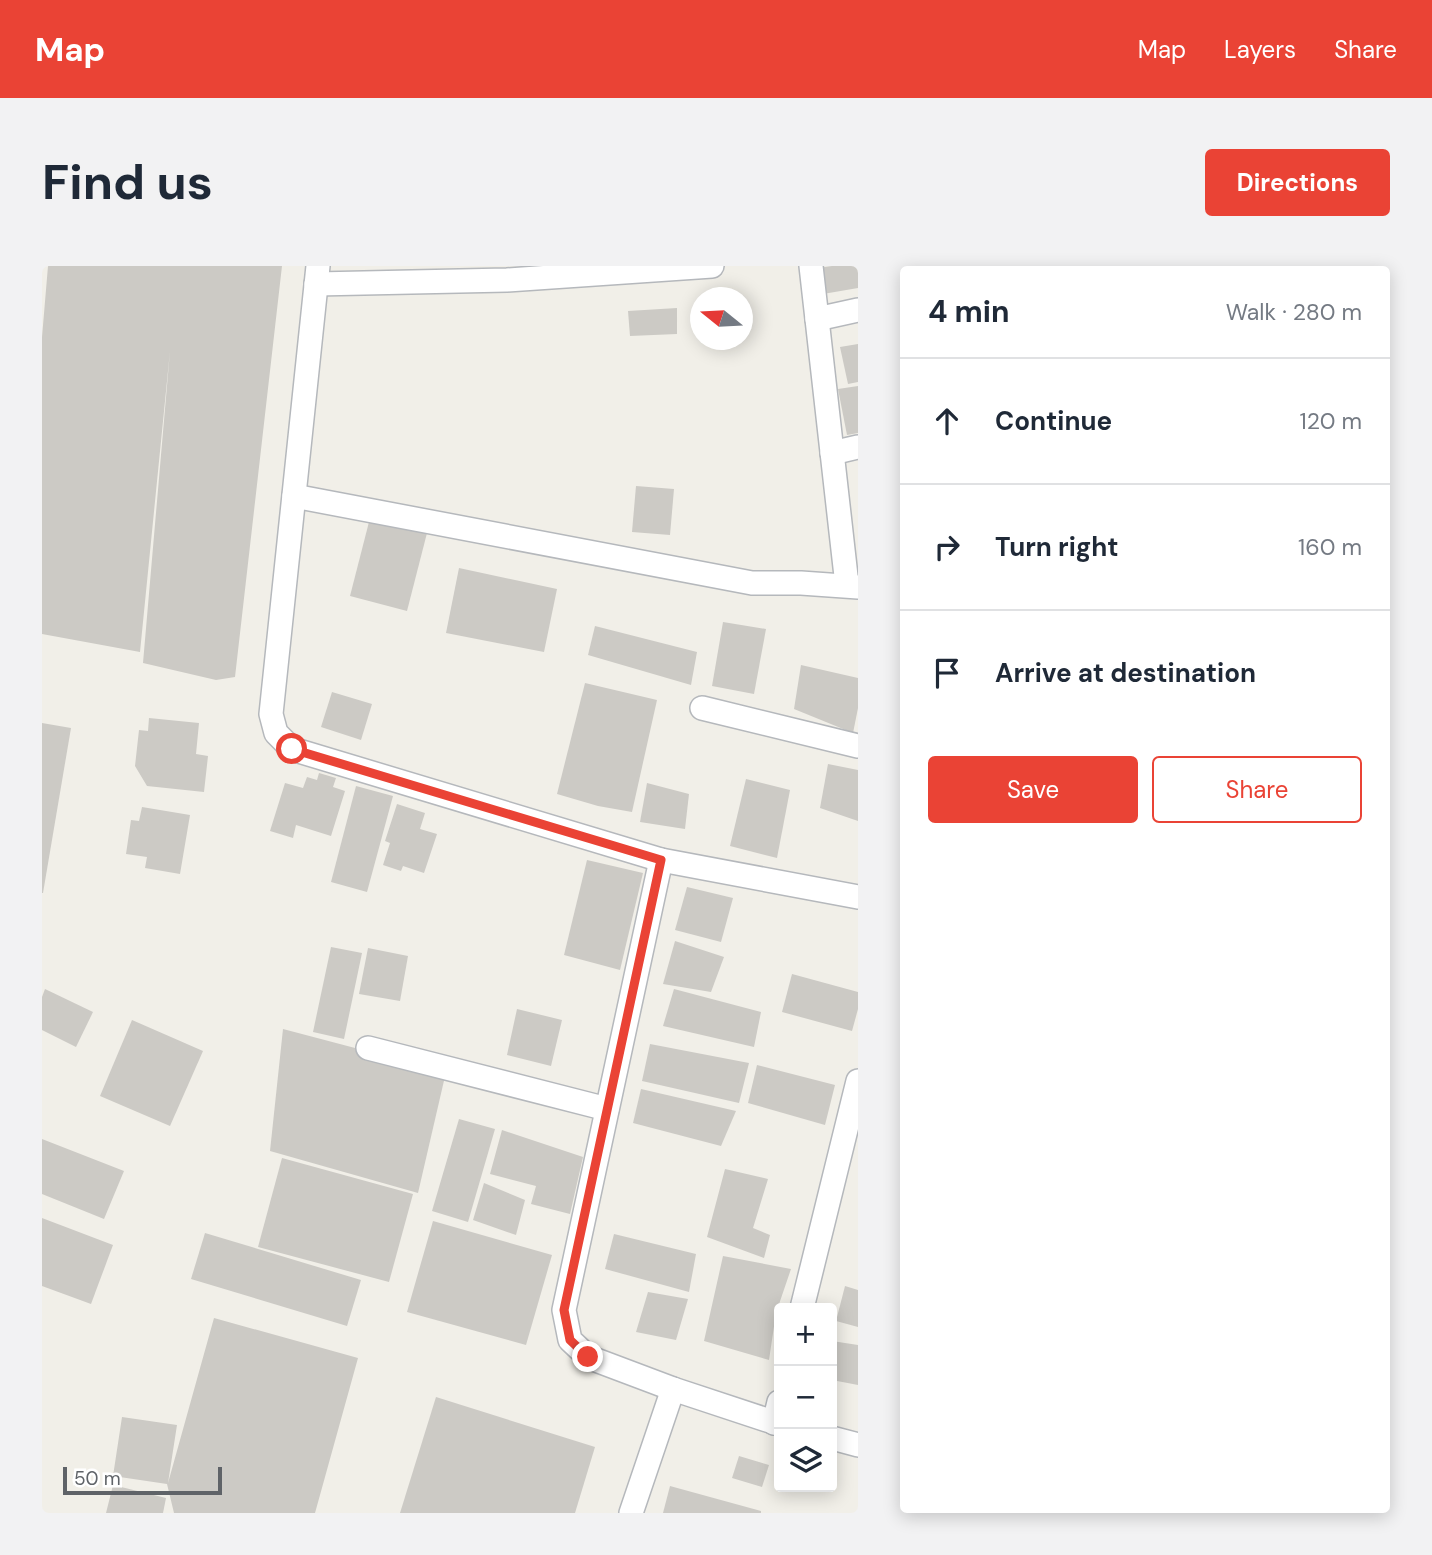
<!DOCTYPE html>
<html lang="en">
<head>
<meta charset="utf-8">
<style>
  :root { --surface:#fff; --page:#f2f2f3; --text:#1f2937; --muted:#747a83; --line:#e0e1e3; --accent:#ea4335 }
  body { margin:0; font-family:"DM Sans",sans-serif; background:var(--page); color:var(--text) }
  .controls { position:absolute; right:21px; bottom:21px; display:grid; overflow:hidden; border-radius:7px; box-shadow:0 4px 18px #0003 }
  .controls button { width:63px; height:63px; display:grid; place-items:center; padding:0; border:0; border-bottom:2px solid var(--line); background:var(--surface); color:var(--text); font:35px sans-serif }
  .compass { position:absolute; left:648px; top:21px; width:63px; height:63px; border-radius:50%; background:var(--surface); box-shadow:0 4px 18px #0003; rotate:288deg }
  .scale { position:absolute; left:21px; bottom:18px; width:159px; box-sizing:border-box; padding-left:7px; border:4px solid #5f6368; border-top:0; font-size:19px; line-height:24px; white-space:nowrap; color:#5f6368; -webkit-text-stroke:5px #fff; paint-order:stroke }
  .stop { position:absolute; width:21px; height:21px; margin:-16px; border:5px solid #ea4335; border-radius:50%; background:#fff }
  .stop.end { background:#ea4335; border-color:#fff; box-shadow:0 2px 7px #0008 }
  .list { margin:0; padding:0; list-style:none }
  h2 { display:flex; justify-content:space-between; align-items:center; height:91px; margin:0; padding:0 28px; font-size:30px }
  h2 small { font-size:23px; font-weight:400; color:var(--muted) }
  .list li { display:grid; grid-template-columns:46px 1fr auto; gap:21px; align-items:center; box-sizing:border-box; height:126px; padding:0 28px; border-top:2px solid var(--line) }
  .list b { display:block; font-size:26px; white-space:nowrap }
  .list em { font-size:23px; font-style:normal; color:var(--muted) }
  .actions { display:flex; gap:14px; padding:21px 28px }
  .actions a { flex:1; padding:16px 0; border:2px solid var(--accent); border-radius:7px; text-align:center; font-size:24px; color:var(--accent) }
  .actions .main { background:var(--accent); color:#fff }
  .icon { flex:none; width:38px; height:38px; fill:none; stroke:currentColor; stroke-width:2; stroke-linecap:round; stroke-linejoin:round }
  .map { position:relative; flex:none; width:816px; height:1247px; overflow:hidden; border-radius:7px }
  header { display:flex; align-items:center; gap:42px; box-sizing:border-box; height:98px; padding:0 35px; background:var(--accent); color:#fff }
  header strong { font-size:33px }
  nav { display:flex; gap:38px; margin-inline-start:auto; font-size:24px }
  .intro { display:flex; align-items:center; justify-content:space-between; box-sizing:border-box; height:168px; padding:0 42px }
  h1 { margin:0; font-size:49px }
  .button { padding:18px 32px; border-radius:7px; background:var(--accent); color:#fff; font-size:24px; font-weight:700 }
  main { display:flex; gap:42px; padding:0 42px }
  aside { flex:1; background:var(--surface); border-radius:7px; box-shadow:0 4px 18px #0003 }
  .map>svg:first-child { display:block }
  .building { fill:#cccac5 }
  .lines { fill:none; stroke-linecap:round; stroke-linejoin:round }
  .minor-casing { stroke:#b5b8bc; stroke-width:26 }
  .minor { stroke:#fff; stroke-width:23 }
  .route { stroke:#ea4335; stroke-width:9 }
</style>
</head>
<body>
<header>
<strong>Map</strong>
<nav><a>Map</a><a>Layers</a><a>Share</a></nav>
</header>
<div class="intro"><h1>Find us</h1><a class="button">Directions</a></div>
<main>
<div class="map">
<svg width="816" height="1247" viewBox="0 0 816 1247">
  <rect width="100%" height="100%" fill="#f1efe8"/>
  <!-- building -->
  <g class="building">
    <polygon points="6,0 240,0 193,411 174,414 101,397 128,85 98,386 0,368 0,71"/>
    <polygon points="790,0 816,0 816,22 781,28 776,2"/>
    <polygon points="635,42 635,68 588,70 586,45"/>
    <polygon points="816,78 816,116 806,118 798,81"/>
    <polygon points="816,120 816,167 805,169 796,123"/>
    <polygon points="594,220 632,223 628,269 590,266"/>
    <polygon points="328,252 385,267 365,345 308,330"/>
    <polygon points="417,302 515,323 502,386 404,367"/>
    <polygon points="681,356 724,363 712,428 670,420"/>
    <polygon points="553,360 655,386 649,419 546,389"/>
    <polygon points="759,399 816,412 816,442 811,467 752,443"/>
    <polygon points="543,417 615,434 590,546 556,540 515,528"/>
    <polygon points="290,426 330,438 319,474 279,461"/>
    <polygon points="107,452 157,457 154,488 166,490 162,526 105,520 93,500 97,464 106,465"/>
    <polygon points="0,457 29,462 1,627 0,627"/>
    <polygon points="786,498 816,504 816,555 778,542"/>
    <polygon points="277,507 294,512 291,521 303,525 289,570 254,559 251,572 228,565 243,517 261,522 265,511 275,514"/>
    <polygon points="704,513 748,524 735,592 688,580"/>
    <polygon points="605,517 647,528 643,563 598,556"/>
    <polygon points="314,520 351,530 325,626 289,616"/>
    <polygon points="355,538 383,547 378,563 395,568 382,607 361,600 359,605 341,599 348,577 343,575"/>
    <polygon points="100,541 148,549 138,608 103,602 105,591 84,588 89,554 97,555"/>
    <polygon points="545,594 601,607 578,704 522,689"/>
    <polygon points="645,621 691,632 679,676 633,664"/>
    <polygon points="633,675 682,691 669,726 621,718"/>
    <polygon points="289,681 320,687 302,773 271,766"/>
    <polygon points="326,682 366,690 358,735 317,728"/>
    <polygon points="750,708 816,726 816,743 810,765 740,746"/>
    <polygon points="3,723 51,746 34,781 0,764 0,731"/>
    <polygon points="632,723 719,746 712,781 621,760"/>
    <polygon points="475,743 520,754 509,800 465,789"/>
    <polygon points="90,754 161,785 128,860 58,830"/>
    <polygon points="241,763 404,806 376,927 228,885"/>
    <polygon points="608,778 707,797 697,837 600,815"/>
    <polygon points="715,799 793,819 783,859 706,837"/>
    <polygon points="599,823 694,845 679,880 591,857"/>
    <polygon points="417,853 453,863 426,956 390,945"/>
    <polygon points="460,864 541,891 528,948 489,938 494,920 448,908"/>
    <polygon points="0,873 82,905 62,953 0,928"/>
    <polygon points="240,892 371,928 347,1016 216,981"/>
    <polygon points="683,903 726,913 711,962 728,969 722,992 665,971"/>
    <polygon points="442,917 483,934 474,969 431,954"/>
    <polygon points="0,952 71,979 49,1038 0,1020"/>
    <polygon points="391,955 510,989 484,1079 365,1046"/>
    <polygon points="163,967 319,1014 305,1060 149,1013"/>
    <polygon points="572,968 654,988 647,1026 563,1003"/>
    <polygon points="681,990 749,1003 734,1047 727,1094 662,1075"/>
    <polygon points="803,1020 816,1024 816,1061 794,1055"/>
    <polygon points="606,1026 646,1033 634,1074 594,1066"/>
    <polygon points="172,1052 316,1092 273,1247 132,1247 125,1218 71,1210 80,1151 135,1159 126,1217"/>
    <polygon points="790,1075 816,1079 816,1119 790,1114"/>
    <polygon points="394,1131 553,1181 533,1247 358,1247"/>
    <polygon points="697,1190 727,1199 720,1221 690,1212"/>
    <polygon points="71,1219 124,1232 121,1247 64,1247"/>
    <polygon points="628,1220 719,1245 719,1247 621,1247"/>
  </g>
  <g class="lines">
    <defs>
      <g id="minor">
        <polyline points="276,0 229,448 234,467 250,483 619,594 816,631"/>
        <polyline points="769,0 805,319"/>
        <polyline points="274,18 465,14 670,0"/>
        <polyline points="775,53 816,44"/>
        <polyline points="790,187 816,181"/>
        <polyline points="252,230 710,317 759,317 816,321"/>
        <polyline points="660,442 816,480"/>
        <polyline points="619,594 522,1044 528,1074 546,1091 631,1123 737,1158"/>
        <polyline points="326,782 565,843"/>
        <polyline points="760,1042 816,815"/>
        <polyline points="732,1157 737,1136"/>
        <polyline points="790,1172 816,1179"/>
        <polyline points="589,1247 631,1123"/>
      </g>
    </defs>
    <!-- minor casing -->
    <use href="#minor" class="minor-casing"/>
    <!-- minor -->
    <use href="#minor" class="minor"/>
  </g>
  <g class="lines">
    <!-- route -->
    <polyline class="route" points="250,483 619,594 522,1044 528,1074 546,1091"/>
  </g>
</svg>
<div class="controls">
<button>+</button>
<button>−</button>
<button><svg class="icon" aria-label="layers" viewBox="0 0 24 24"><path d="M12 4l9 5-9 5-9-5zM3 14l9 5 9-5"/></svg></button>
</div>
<svg class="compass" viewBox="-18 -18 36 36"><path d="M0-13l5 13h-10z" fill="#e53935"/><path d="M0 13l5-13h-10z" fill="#747a83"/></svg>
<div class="scale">50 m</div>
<div class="stop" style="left:250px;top:483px"></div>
<div class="stop end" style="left:546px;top:1091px"></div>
</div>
<aside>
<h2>4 min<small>Walk · 280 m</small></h2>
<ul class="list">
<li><svg class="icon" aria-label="ahead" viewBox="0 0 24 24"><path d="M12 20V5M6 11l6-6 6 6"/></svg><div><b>Continue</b></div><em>120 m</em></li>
<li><svg class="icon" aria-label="right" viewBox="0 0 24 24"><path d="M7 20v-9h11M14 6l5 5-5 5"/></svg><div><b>Turn right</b></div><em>160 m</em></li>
<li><svg class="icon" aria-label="arrive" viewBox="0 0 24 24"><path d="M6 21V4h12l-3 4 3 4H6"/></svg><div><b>Arrive at destination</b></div></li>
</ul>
<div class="actions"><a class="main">Save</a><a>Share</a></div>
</aside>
</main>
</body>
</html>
